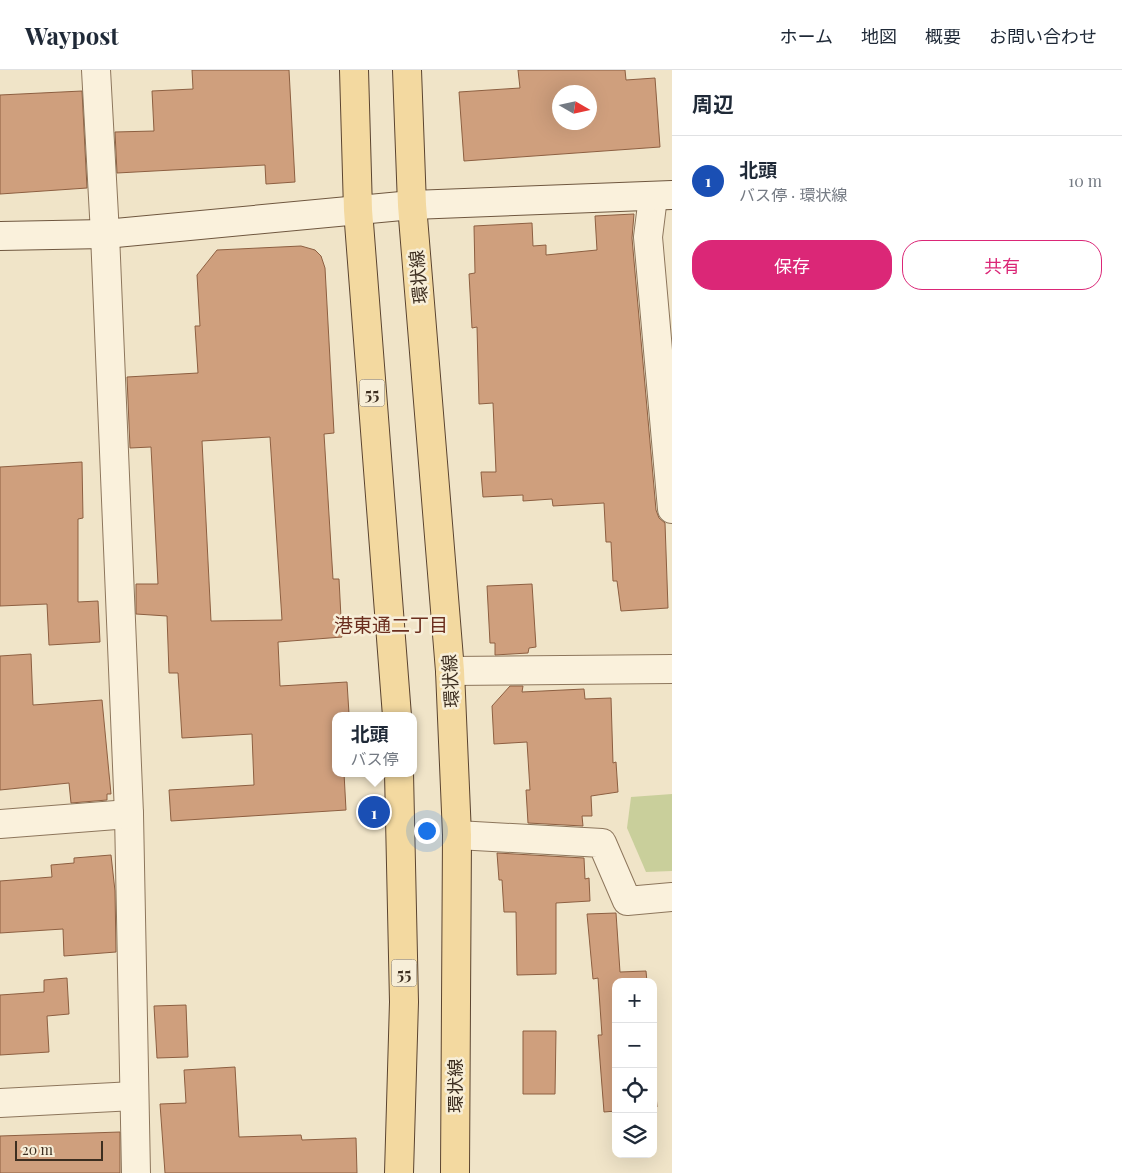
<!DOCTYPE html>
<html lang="ja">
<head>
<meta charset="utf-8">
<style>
  :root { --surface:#fff; --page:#f2f2f3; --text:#1f2937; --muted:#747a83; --line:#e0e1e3; --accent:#db2777 }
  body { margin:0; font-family:"Playfair Display","Noto Sans JP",serif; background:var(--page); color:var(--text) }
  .controls { position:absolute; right:15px; bottom:15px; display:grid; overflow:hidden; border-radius:10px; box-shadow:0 5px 20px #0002 }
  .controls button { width:45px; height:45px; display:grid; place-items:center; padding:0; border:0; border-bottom:1px solid var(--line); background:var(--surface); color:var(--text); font:25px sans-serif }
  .compass { position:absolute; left:552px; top:15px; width:45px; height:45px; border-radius:50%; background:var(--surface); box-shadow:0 5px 20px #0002; rotate:99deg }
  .scale { position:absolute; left:15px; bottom:12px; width:88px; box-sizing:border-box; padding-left:5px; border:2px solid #3d2e20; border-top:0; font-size:14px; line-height:18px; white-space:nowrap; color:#3d2e20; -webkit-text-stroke:4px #f7eed8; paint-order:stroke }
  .you { position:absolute; left:426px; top:760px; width:18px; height:18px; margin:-12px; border:4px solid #fff; border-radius:50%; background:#1a73e8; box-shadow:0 0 0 8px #1a73e833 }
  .badge { display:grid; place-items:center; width:32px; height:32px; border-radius:50%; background:var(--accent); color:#fff; font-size:16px; font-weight:700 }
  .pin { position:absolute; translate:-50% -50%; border:2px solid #fff; box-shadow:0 1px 5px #0006 }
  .popup { position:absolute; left:332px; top:642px; width:85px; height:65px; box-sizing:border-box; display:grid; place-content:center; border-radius:10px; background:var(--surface); filter:drop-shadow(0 1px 4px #0005); font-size:16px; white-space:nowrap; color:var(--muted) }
  .popup b { font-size:19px; color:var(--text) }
  .popup::after { content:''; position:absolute; left:50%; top:100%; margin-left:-10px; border:10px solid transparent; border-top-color:var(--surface) }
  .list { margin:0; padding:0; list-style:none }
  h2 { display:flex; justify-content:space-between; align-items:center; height:65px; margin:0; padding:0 20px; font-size:21px }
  h2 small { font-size:16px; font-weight:400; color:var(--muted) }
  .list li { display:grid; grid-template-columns:32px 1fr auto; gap:15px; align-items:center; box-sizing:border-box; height:90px; padding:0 20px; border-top:1px solid var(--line) }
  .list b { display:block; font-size:19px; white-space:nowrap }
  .list p { margin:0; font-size:16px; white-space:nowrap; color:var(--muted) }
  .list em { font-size:16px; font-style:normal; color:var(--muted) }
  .actions { display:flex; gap:10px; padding:15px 20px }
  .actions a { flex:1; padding:11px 0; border:1px solid var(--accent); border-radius:20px; text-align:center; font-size:18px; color:var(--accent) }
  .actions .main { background:var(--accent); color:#fff }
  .icon { flex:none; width:28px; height:28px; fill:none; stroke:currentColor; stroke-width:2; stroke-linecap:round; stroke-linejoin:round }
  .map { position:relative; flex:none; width:672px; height:1103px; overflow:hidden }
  header { display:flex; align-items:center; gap:30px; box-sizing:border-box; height:70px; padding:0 25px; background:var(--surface); border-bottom:1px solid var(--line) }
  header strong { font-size:24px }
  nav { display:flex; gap:28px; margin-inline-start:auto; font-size:18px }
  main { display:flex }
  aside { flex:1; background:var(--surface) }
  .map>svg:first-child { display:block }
  .green { fill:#c9cf9b }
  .building { fill:#cf9f7d; stroke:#8d5f41; fill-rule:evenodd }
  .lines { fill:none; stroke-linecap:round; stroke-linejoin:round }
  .street-casing { stroke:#8d765c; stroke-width:30 }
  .secondary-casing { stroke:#6f573f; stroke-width:30 }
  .primary-casing { stroke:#5b4430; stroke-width:30 }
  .street { stroke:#faf1dc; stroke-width:28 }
  .secondary { stroke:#faf1dc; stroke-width:28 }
  .primary { stroke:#f3d9a0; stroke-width:28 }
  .labels { text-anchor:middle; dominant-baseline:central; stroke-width:5; stroke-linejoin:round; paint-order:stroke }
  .shield { fill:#f7eed8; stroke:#756857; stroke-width:1 }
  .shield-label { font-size:16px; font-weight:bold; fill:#3d2e20 }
  .street-label { font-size:18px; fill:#3d2e20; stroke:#f7eed8 }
  .neighbourhood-label { font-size:19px; fill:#6b2e1e; stroke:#f7eed8 }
</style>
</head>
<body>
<header>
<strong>Waypost</strong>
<nav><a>ホーム</a><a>地図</a><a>概要</a><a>お問い合わせ</a></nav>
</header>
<main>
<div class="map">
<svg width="672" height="1103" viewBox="0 0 672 1103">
  <rect width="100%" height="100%" fill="#f0e4c8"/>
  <!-- green -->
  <polygon class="green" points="672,724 672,801 646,802 627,758 631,727"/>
  <!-- building -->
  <g class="building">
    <polygon points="192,0 289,0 295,112 266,114 265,95 117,103 115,62 154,61 152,21 193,19"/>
    <path d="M518,0H625L626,10L655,8L660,77L464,91L459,22L520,18ZM560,22H590V52H560Z"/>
    <polygon points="82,21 87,118 0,124 0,25"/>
    <polygon points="634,144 632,168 656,440 659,448 665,453 668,538 621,541 617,511 613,511 611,472 606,472 604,433 553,436 552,429 523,431 523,425 483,427 481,402 496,402 493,333 479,334 477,257 472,258 469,204 475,203 474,156 532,153 533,176 546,175 546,185 597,180 595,146"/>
    <path d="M301,176L315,180L321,186L325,198L334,363L324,364L333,509H339L342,567L278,572L280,616L347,612L349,644L335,646V703H344L346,740L171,751L169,720L254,715L252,664L182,668L178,603H169L167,546L136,544V514H158L151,377L130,378L127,307L198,303L195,256H200L197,205L217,180ZM270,367L282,550L211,551L202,371Z"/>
    <polygon points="82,392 83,448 78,449 78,532 98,531 100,572 49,575 47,534 0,536 0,397"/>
    <polygon points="532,514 536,577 529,578 528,583 495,585 495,573 490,573 487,516"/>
    <polygon points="31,584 33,635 102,630 111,724 107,724 107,730 71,733 69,713 0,720 0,586"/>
    <polygon points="510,616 523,616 522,622 584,619 585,629 611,628 613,693 616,692 618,722 591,726 592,746 582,746 583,756 528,753 526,720 530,720 527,672 494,674 492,636"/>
    <polygon points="497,783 584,788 585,809 589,808 590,831 556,833 556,904 517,905 516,842 504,842 502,810 499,810"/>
    <polygon points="111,785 115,821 116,882 64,886 63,859 0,863 0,811 52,807 51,795 74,793 74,788"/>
    <polygon points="616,843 620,902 646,901 647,912 616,912 616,1041 604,1042 598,965 602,965 598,908 593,909 587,844"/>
    <polygon points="67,908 69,944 47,946 49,982 0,985 0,925 44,922 44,910"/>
    <polygon points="186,935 188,987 157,988 154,936"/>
    <polygon points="523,961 556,961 555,1024 523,1024"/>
    <polygon points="653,989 657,1037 653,1037"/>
    <polygon points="235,997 239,1067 301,1065 302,1070 356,1068 357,1103 165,1103 160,1034 186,1033 184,1000"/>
    <polygon points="120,1062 120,1103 0,1103 0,1066"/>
  </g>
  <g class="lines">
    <defs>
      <g id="street">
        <polyline points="96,0 105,164 129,744 136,1103"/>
        <polyline points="653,127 648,167 672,439"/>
        <polyline points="450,601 672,599"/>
        <polyline points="0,754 129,744"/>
        <polyline points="457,765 602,773 627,831 672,827"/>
        <polyline points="0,1033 134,1026"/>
      </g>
      <polyline id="secondary" points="0,166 105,164 412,135 672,125"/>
      <g id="primary">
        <polyline points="354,0 358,140 397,646"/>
        <polyline points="407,0 412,135 450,601 457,765 455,1103"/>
        <polyline points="399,1103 404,932 399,703"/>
      </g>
    </defs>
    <!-- street casing -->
    <use href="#street" class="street-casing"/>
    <!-- secondary casing -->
    <use href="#secondary" class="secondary-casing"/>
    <!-- primary casing -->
    <use href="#primary" class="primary-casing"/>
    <!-- street -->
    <use href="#street" class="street"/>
    <!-- secondary -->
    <use href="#secondary" class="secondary"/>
    <!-- primary -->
    <use href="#primary" class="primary"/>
  </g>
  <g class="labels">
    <!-- shield labels -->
    <g class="shield">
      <rect x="359.5" y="309.5" width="25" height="27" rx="4"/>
      <rect x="391.5" y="889.5" width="25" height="27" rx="4"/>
    </g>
    <g class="shield-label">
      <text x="372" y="323">55</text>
      <text x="404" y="903">55</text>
    </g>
    <!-- street labels -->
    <g class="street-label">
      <text transform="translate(418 207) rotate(-95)">環状線</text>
      <text transform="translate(450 611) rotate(-93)">環状線</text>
      <text transform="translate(455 1016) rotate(-90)">環状線</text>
    </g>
    <!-- neighbourhood labels -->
    <g class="neighbourhood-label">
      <text x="391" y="554">港東通二丁目</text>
    </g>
  </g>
</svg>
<div class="controls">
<button>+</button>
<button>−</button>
<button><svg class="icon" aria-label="locate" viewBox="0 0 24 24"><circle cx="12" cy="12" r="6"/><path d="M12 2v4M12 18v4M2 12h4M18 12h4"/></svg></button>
<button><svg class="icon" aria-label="layers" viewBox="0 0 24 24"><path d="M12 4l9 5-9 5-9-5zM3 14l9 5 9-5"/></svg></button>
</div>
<svg class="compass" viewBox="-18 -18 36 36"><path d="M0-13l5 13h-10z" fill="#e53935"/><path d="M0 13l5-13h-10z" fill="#747a83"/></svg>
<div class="scale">20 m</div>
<div class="you"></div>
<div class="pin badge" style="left:374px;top:742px;background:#1a4fb4">1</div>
<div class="popup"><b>北頭</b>バス停</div>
</div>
<aside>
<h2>周辺<small></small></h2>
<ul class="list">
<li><span class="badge" style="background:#1a4fb4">1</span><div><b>北頭</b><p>バス停 · 環状線</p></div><em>10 m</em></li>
</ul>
<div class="actions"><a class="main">保存</a><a>共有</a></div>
</aside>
</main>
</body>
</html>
